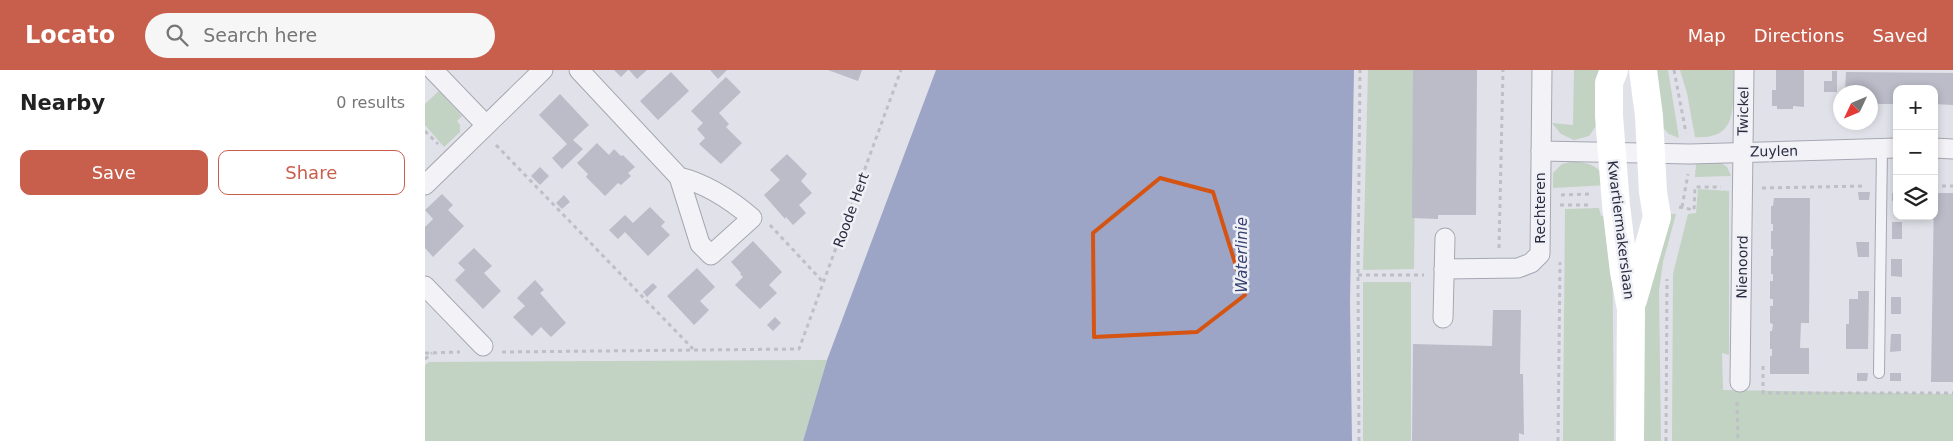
<!DOCTYPE html>
<html lang="en">
<head>
<meta charset="utf-8">
<style>
  :root { --surface:#fff; --page:#f6f6f6; --text:#222; --muted:#767676; --line:#e0e0e0; --accent:#c85e4c }
  body { margin:0; font-family:"DejaVu Sans",sans-serif; background:var(--page); color:var(--text) }
  .controls { position:absolute; right:15px; top:15px; display:grid; overflow:hidden; border-radius:10px; box-shadow:0 2px 8px #0003 }
  .controls button { width:45px; height:45px; display:grid; place-items:center; padding:0; border:0; border-bottom:1px solid var(--line); background:var(--surface); color:var(--text); font:25px sans-serif }
  .compass { position:absolute; left:1408px; top:15px; width:45px; height:45px; border-radius:50%; background:var(--surface); box-shadow:0 2px 8px #0003; rotate:226deg }
  .list { margin:0; padding:0; list-style:none }
  h2 { display:flex; justify-content:space-between; align-items:center; height:65px; margin:0; padding:0 20px; font-size:21px }
  h2 small { font-size:16px; font-weight:400; color:var(--muted) }
  .actions { display:flex; gap:10px; padding:15px 20px }
  .actions a { flex:1; padding:11px 0; border:1px solid var(--accent); border-radius:10px; text-align:center; font-size:18px; color:var(--accent) }
  .actions .main { background:var(--accent); color:#fff }
  .icon { flex:none; width:28px; height:28px; fill:none; stroke:currentColor; stroke-width:2; stroke-linecap:round; stroke-linejoin:round }
  .map { position:relative; flex:none; width:1528px; height:371px; overflow:hidden }
  header { display:flex; align-items:center; gap:30px; box-sizing:border-box; height:70px; padding:0 25px; background:var(--accent); color:#fff }
  header strong { font-size:24px }
  nav { display:flex; gap:28px; margin-inline-start:auto; font-size:18px }
  .search { width:350px; height:45px; background:var(--page); display:flex; align-items:center; gap:12px; box-sizing:border-box; padding:0 18px; border-radius:28px; color:var(--muted); font-size:19px }
  main { display:flex }
  aside { flex:1; background:var(--surface) }
  .map>svg:first-child { display:block }
  .green { fill:#c2d2c3 }
  .water { fill:#9da5c7 }
  .building { fill:#bbbcc8 }
  .lines { fill:none; stroke-linecap:round; stroke-linejoin:round }
  .lane-casing { stroke:#a6a7b3; stroke-width:12 }
  .street-casing { stroke:#a6a7b3; stroke-width:21 }
  .path { stroke:#bfbfc7; stroke-width:3; stroke-dasharray:4 4; stroke-linecap:butt }
  .lane { stroke:#f3f3f7; stroke-width:10 }
  .street { stroke:#f3f3f7; stroke-width:19 }
  .secondary { stroke:#fff; stroke-width:28 }
  .marked { fill:none; stroke:#d55411; stroke-width:4; stroke-linejoin:round }
  .labels { text-anchor:middle; dominant-baseline:central; stroke-width:5; stroke-linejoin:round; paint-order:stroke }
  .street-label { font-size:14px; fill:#2a2b40; stroke:#f0f1f6 }
  .water-label { font-size:15px; font-style:italic; fill:#363f72; stroke:#f0f1f6 }
</style>
</head>
<body>
<header>
<strong>Locato</strong>
<div class="search"><svg class="icon" aria-label="search" viewBox="0 0 24 24"><circle cx="10" cy="10" r="6"/><path d="M15 15l6 6"/></svg>Search here</div>
<nav><a>Map</a><a>Directions</a><a>Saved</a></nav>
</header>
<main>
<aside>
<h2>Nearby<small>0 results</small></h2>
<ul class="list">
</ul>
<div class="actions"><a class="main">Save</a><a>Share</a></div>
</aside>
<div class="map">
<svg width="1528" height="371" viewBox="0 0 1528 371">
  <rect width="100%" height="100%" fill="#e1e1e9"/>
  <!-- green -->
  <g class="green">
    <polygon points="943,0 991,0 989,199 938,200"/>
    <polygon points="1149,0 1178,0 1173,53 1164,66 1149,70 1136,64 1127,53 1148,55"/>
    <polygon points="1226,0 1243,0 1254,68 1244,64 1236,56"/>
    <path d="M1255,0H1308C1307,33 1316,70 1270,67L1262,23Z"/>
    <polygon points="14,21 37,46 32,51 35,55 35,62 19,77 0,55 0,34"/>
    <polygon points="1281,90 1291,90 1302,97 1306,106 1270,107 1271,94"/>
    <path d="M1149,91C1169,94 1175,97 1183,115L1128,118V103L1137,94Z"/>
    <polygon points="1273,119 1304,121 1304,285 1297,283 1298,320 1528,324 1528,371 1247,371 1248,204 1263,144 1271,143"/>
    <polygon points="1174,138 1176,146 1187,145 1189,371 1138,371 1140,139"/>
    <polygon points="1238,144 1251,144 1238,192 1234,221 1236,371 1217,371 1219,234"/>
    <rect x="938" y="212" width="48" height="159"/>
    <polygon points="402,290 378,371 0,371 0,295 4,292"/>
  </g>
  <!-- water -->
  <polygon class="water" points="511,0 929,0 925,232 927,371 378,371 402,290"/>
  <!-- building -->
  <g class="building">
    <polygon points="189,0 203,0 196,7"/>
    <polygon points="204,0 222,0 212,9"/>
    <polygon points="285,0 302,0 293,9"/>
    <polygon points="403,0 437,0 433,11"/>
    <polygon points="988,0 1052,0 1051,145 1013,145 1013,149 987,148"/>
    <polygon points="1351,0 1379,0 1379,37 1368,36 1368,39 1352,39 1352,36 1347,36 1347,20 1351,20"/>
    <polygon points="1407,1 1412,1 1412,22 1399,22 1399,11 1407,11"/>
    <polygon points="246,2 264,21 233,50 215,31"/>
    <polygon points="1421,2 1528,3 1528,35 1509,34 1509,19 1472,19 1472,34 1446,34 1446,22 1420,22"/>
    <polygon points="301,7 316,22 294,43 304,54 301,57 317,73 296,94 274,74 280,68 272,59 278,53 266,41"/>
    <polygon points="135,24 164,55 148,70 158,79 137,99 127,88 142,74 114,45"/>
    <polygon points="172,73 184,85 189,79 196,86 198,85 210,97 203,103 206,106 196,115 193,113 180,126 161,107 163,104 152,93"/>
    <polygon points="362,84 382,104 376,111 387,123 374,135 381,143 368,155 361,147 360,149 339,125 355,110 345,100"/>
    <polygon points="115,97 124,106 115,115 106,106"/>
    <polygon points="1433,122 1445,122 1444,130 1434,130"/>
    <rect x="1467" y="123" width="5" height="8"/>
    <polygon points="1509,123 1528,123 1528,312 1506,312"/>
    <polygon points="17,124 28,135 23,140 39,156 8,187 0,178 0,157 8,149 0,140"/>
    <polygon points="139,125 145,132 137,139 131,133"/>
    <polygon points="1349,128 1385,128 1384,253 1376,253 1375,278 1384,278 1384,304 1345,304 1345,286 1347,286 1347,279 1345,279 1345,261 1347,261 1348,254 1345,253 1345,236 1348,236 1348,229 1345,229 1345,211 1348,211 1348,204 1346,204 1346,186 1348,186 1348,179 1346,179 1346,161 1348,161 1348,154 1346,154 1346,136 1348,136"/>
    <polygon points="225,137 240,152 236,156 245,165 223,186 200,162 193,169 184,160 200,145 208,153"/>
    <rect x="1467" y="152" width="10" height="17"/>
    <polygon points="328,171 357,202 344,215 352,223 335,239 310,215 318,207 315,204 316,203 306,192"/>
    <polygon points="1431,172 1444,172 1444,187 1433,187"/>
    <polygon points="49,178 67,196 59,203 76,221 58,239 30,210 40,200 33,193"/>
    <polygon points="1466,189 1477,189 1477,207 1466,206"/>
    <polygon points="272,198 290,217 275,231 284,240 269,255 242,226"/>
    <polygon points="110,210 119,220 115,223 141,253 126,267 116,257 107,266 88,247 100,236 92,228"/>
    <polygon points="228,213 232,217 222,227 218,222"/>
    <polygon points="1433,221 1444,221 1443,279 1421,279 1421,254 1424,254 1424,229 1433,229"/>
    <rect x="1466" y="227" width="10" height="17"/>
    <polygon points="1068,240 1096,240 1095,304 1098,304 1099,365 1094,363 1094,371 987,371 988,274 1067,276"/>
    <polygon points="350,247 356,253 348,261 342,255"/>
    <polygon points="1466,264 1476,264 1476,281 1465,282"/>
    <polygon points="1432,303 1443,303 1442,311 1432,311"/>
    <rect x="1465" y="303" width="11" height="8"/>
  </g>
  <g class="lines">
    <defs>
      <polyline id="lane" points="1454,303 1457,78"/>
      <g id="street">
        <polyline points="8,0 61,55"/>
        <path d="M154,0L254,107L275,174L286,185L327,148C305,129 282,114 254,107"/>
        <polyline points="1509,78 1528,79"/>
        <polyline points="1116,81 1265,84 1472,78"/>
        <polyline points="0,115 118,0"/>
        <polyline points="1019,199 1093,198 1106,193 1115,184 1117,0"/>
        <polyline points="0,216 58,276"/>
        <polyline points="1018,248 1020,168"/>
        <polyline points="1315,312 1319,0"/>
      </g>
    </defs>
    <!-- lane casing -->
    <use href="#lane" class="lane-casing"/>
    <!-- street casing -->
    <use href="#street" class="street-casing"/>
    <!-- path -->
    <g class="path">
      <polyline points="1249,0 1261,63"/>
      <polyline points="0,61 13,74"/>
      <polyline points="71,75 268,279"/>
      <polyline points="1509,116 1528,116"/>
      <polyline points="1337,118 1441,116"/>
      <polyline points="1136,125 1165,124"/>
      <polyline points="1135,135 1166,135"/>
      <polyline points="1254,137 1269,140 1270,117 1296,117"/>
      <polyline points="1257,137 1263,104"/>
      <polyline points="345,155 399,213"/>
      <polyline points="1074,178 1078,0"/>
      <polyline points="933,205 999,205"/>
      <polyline points="77,282 374,279 476,0"/>
      <polyline points="0,283 35,282"/>
      <polyline points="0,289 7,283"/>
      <polyline points="1338,296 1338,323 1528,323"/>
      <polyline points="1312,332 1313,371"/>
      <polyline points="934,371 933,205 935,0"/>
      <polyline points="1133,371 1135,192"/>
      <polyline points="1241,371 1242,209"/>
    </g>
    <!-- lane -->
    <use href="#lane" class="lane"/>
    <!-- street -->
    <use href="#street" class="street"/>
    <!-- secondary -->
    <g class="secondary">
      <polyline points="1189,0 1184,13 1184,46 1191,135 1199,202 1206,239 1205,371"/>
      <polyline points="1208,230 1232,147 1228,122 1224,46 1218,0"/>
    </g>
  </g>
  <!-- marked area -->
  <path class="marked" d="M735,108L788,122L820,225L772,262L669,267L668,163Z"/>
  <g class="labels">
    <!-- street labels -->
    <g class="street-label">
      <text transform="translate(1318 41) rotate(-89)">Twickel</text>
      <text transform="translate(1349 81) rotate(-1)">Zuylen</text>
      <text transform="translate(1115 138) rotate(-90)">Rechteren</text>
      <text transform="translate(426 140) rotate(-70)">Roode Hert</text>
      <text transform="translate(1196 160) rotate(83)">Kwartiermakerslaan</text>
      <text transform="translate(1317 197) rotate(-89)">Nienoord</text>
    </g>
    <!-- water labels -->
    <g class="water-label">
      <text transform="translate(817 185) rotate(-90)">Waterlinie</text>
    </g>
  </g>
</svg>
<div class="controls">
<button>+</button>
<button>−</button>
<button><svg class="icon" aria-label="layers" viewBox="0 0 24 24"><path d="M12 4l9 5-9 5-9-5zM3 14l9 5 9-5"/></svg></button>
</div>
<svg class="compass" viewBox="-18 -18 36 36"><path d="M0-13l5 13h-10z" fill="#e53935"/><path d="M0 13l5-13h-10z" fill="#767676"/></svg>
</div>
</main>
</body>
</html>
